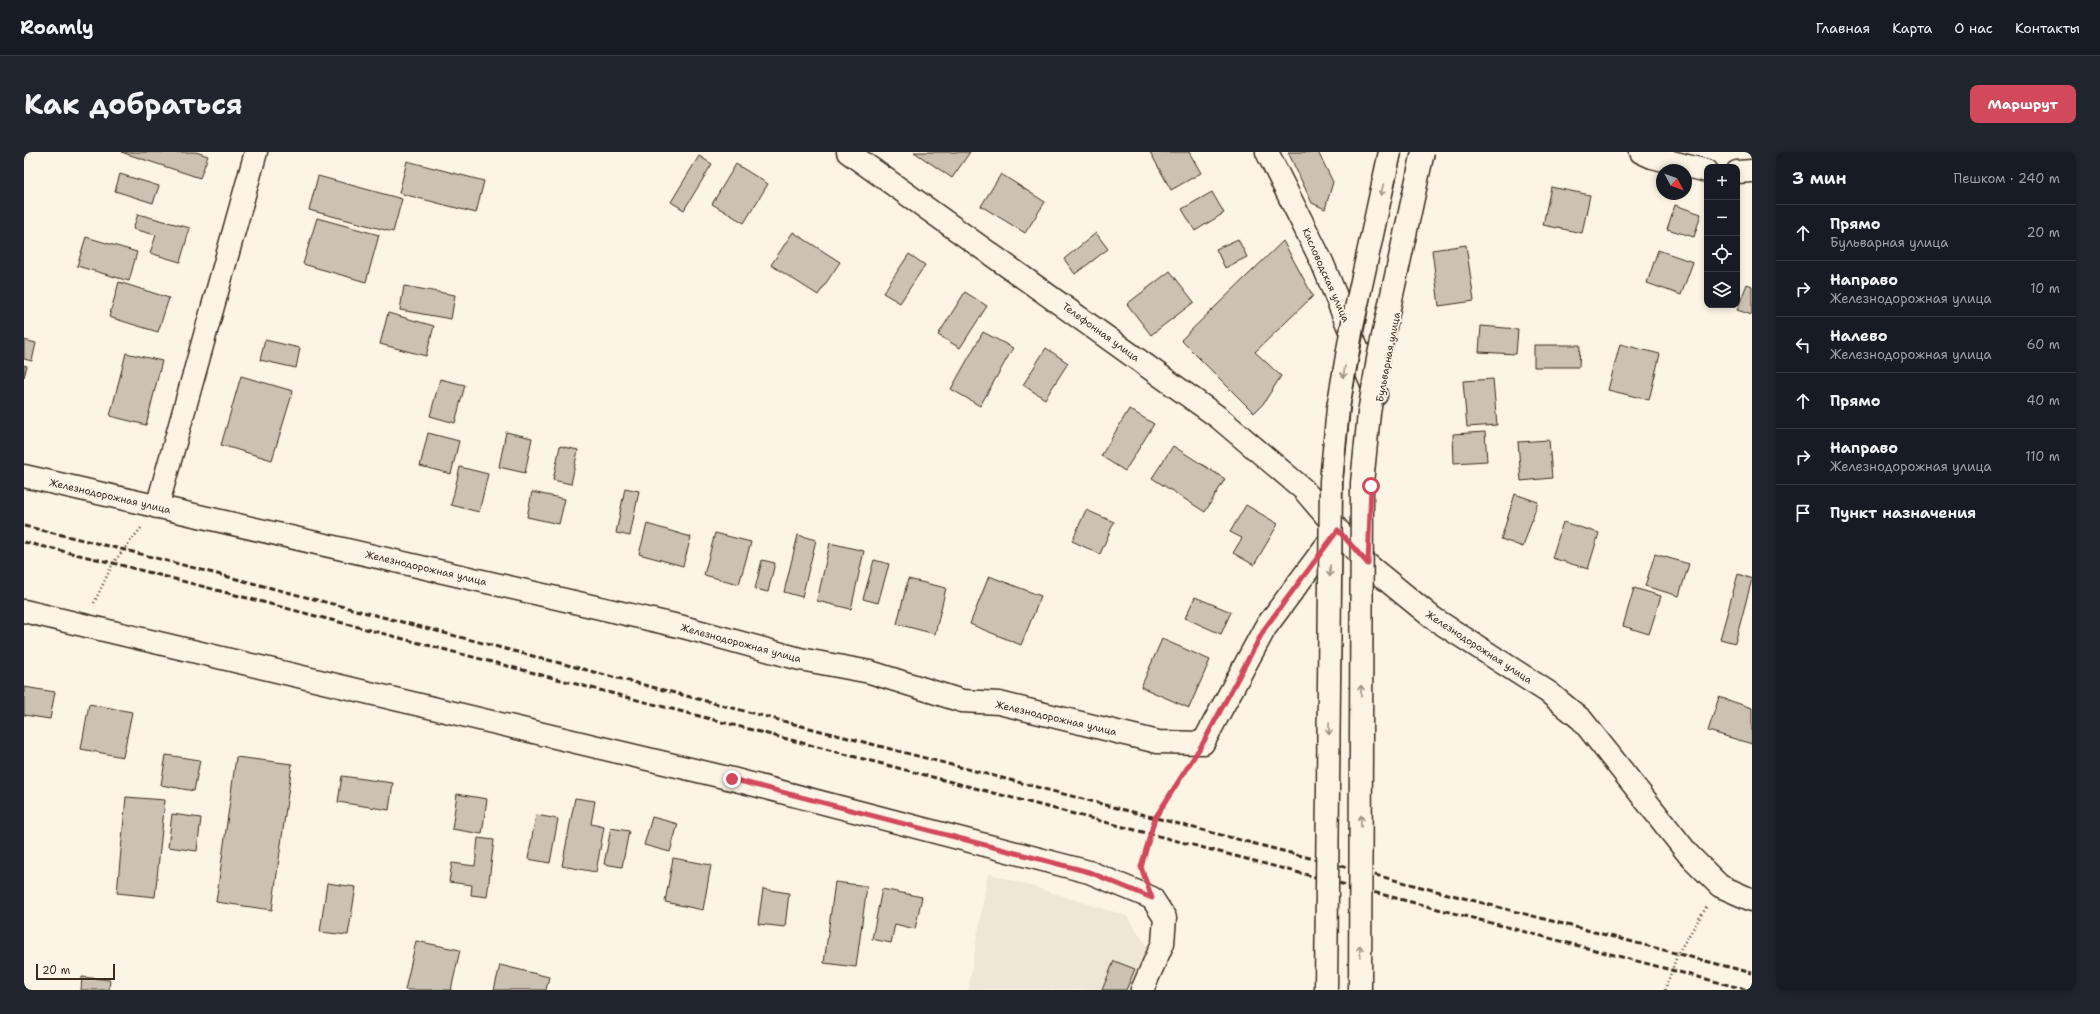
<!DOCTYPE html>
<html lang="ru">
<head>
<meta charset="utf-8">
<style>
  :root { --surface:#171b24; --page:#20242c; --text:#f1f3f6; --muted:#9ea1a6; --line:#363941; --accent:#d1495b }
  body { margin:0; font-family:"Shantell Sans",sans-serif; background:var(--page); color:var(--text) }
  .controls { position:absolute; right:12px; top:12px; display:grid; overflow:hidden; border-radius:8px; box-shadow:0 2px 6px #0003 }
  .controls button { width:36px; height:36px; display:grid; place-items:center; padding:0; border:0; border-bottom:1px solid var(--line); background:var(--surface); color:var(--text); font:20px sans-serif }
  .compass { position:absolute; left:1632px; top:12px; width:36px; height:36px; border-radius:50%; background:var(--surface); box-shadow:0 2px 6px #0003; rotate:131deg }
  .scale { position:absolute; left:12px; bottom:10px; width:79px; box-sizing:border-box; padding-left:4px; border:2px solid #3b2a1e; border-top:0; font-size:11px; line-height:14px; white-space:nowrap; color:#3b2a1e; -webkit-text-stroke:3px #fcf5e5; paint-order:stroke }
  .stop { position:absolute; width:12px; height:12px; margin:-9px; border:3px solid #d1495b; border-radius:50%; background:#fff }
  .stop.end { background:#d1495b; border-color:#fff; box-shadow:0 1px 4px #0008 }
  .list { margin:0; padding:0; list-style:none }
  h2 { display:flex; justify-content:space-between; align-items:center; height:52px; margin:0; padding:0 16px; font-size:17px }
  h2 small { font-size:13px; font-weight:400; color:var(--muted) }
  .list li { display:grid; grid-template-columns:26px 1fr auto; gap:12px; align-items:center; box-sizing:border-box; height:56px; padding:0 16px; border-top:1px solid var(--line) }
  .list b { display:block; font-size:15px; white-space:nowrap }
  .list p { margin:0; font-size:13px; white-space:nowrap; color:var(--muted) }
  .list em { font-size:13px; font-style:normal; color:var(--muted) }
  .icon { flex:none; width:22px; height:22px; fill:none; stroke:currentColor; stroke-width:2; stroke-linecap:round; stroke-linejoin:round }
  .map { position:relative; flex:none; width:1728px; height:838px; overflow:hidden; border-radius:8px }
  header { display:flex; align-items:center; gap:24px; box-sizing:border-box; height:56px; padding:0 20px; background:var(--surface); border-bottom:1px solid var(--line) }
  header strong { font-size:19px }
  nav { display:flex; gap:22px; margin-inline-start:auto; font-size:14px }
  .intro { display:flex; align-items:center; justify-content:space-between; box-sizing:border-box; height:96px; padding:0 24px }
  h1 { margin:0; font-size:28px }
  .button { padding:10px 18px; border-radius:8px; background:var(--accent); color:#fff; font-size:14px; font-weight:700 }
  main { display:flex; gap:24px; padding:0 24px }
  aside { flex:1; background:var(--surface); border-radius:8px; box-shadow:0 2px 6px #0003 }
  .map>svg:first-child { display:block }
  .built { fill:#eee6d6 }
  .building { fill:#ccc2b3; stroke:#3b2a1e }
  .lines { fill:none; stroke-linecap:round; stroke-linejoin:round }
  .street-casing { stroke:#3b2a1e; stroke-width:25 }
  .path { stroke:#3b2a1e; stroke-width:2.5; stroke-dasharray:1 3; stroke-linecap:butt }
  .street { stroke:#fcf5e5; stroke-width:22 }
  .tram { stroke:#3b2a1e; stroke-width:1 }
  .rail { stroke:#3b2a1e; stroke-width:3; stroke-dasharray:6 3; stroke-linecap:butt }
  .secondary-bridge-casing { stroke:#3b2a1e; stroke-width:25; stroke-linecap:butt }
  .secondary-bridge { stroke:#fcf5e5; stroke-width:22 }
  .oneway { stroke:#9c9082 }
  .route { stroke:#d1495b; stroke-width:5 }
  .labels { text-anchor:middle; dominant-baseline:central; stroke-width:3.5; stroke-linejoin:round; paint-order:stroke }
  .street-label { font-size:10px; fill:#3b2a1e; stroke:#fcf5e5 }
</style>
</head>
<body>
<header>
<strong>Roamly</strong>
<nav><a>Главная</a><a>Карта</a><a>О нас</a><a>Контакты</a></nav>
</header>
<div class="intro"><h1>Как добраться</h1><a class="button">Маршрут</a></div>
<main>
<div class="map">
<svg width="1728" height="838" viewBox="0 0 1728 838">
  <rect width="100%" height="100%" fill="#fcf5e5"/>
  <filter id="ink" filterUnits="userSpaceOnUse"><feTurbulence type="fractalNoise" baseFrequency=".025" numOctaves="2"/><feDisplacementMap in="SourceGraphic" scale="8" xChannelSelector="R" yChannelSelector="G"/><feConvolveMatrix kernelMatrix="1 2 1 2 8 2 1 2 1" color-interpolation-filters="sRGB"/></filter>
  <g filter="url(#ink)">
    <!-- built -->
    <polygon class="built" points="964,721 1103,764 1127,800 1110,838 944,838"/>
    <!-- building -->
    <g class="building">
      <polygon points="97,0 172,0 184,4 176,26"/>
      <polygon points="890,0 946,0 928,26"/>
      <polygon points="1126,0 1165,0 1177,21 1147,38"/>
      <polygon points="1264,0 1294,0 1309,30 1301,57 1288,51"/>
      <polygon points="675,4 688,12 660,58 647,50"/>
      <polygon points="383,9 460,29 452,61 375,41"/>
      <polygon points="712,12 744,32 720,71 688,52"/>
      <polygon points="96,22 135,34 129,51 91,39"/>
      <polygon points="977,22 1021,50 1001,81 957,54"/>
      <polygon points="294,24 378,47 369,80 285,58"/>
      <polygon points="1527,35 1566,43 1558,81 1519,73"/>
      <polygon points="1188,40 1200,61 1171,79 1158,57"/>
      <polygon points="1651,53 1677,62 1670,85 1643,77"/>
      <polygon points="114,62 166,76 156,110 126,101 132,83 109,77"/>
      <polygon points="293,66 355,83 342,130 279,112"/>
      <polygon points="769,80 816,110 794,143 747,113"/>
      <polygon points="1072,81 1084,97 1051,122 1040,107"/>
      <polygon points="62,85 113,100 105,129 53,114"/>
      <polygon points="1214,87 1223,105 1201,116 1192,97"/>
      <polygon points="1259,89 1289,144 1231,200 1257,224 1239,252 1230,261 1157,188"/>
      <polygon points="1442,93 1450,149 1415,154 1408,98"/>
      <polygon points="1634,98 1669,110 1657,143 1623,131"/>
      <polygon points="885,102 901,113 876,151 859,141"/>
      <polygon points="1146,119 1170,150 1127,183 1103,152"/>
      <polygon points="95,130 145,146 134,180 85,165"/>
      <polygon points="1723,132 1728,134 1728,163 1713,158"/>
      <polygon points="380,134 431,143 427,167 376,158"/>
      <polygon points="941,140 963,154 936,196 914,183"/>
      <polygon points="364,161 410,174 402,204 356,192"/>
      <polygon points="1457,174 1494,177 1492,202 1455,200"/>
      <polygon points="959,180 989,196 956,254 927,237"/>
      <polygon points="0,188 12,191 8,209 0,207"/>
      <polygon points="241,188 276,196 272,216 236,208"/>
      <polygon points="1596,192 1636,202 1625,248 1584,238"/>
      <polygon points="1510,193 1556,193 1555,215 1510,215"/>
      <polygon points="1022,196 1044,211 1021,247 999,233"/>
      <polygon points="102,201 138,209 122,273 86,264"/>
      <polygon points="0,213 3,214 0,225"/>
      <polygon points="217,224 269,239 248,308 197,293"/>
      <polygon points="416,227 441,233 431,271 406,264"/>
      <polygon points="1469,227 1473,273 1443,275 1439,229"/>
      <polygon points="1105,257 1130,272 1101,319 1077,304"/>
      <polygon points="482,280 508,286 501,321 475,315"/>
      <polygon points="1461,280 1463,309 1430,311 1429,282"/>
      <polygon points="404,281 435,289 427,322 396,314"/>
      <polygon points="1525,288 1528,326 1497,329 1494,290"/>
      <polygon points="536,294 554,298 547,332 529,328"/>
      <polygon points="1149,294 1201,327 1181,360 1128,326"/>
      <polygon points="436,315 464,322 455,360 427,353"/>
      <polygon points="601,336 615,339 606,384 592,381"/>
      <polygon points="508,340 541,347 535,372 503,365"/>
      <polygon points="1491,342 1514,350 1499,395 1477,387"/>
      <polygon points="1222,353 1254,372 1230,413 1209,401 1218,386 1206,380"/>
      <polygon points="1062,358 1090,370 1076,402 1048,389"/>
      <polygon points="1539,370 1575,381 1564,417 1528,406"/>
      <polygon points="623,372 667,385 659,414 615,402"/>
      <polygon points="691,381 727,390 715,432 680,423"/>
      <polygon points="774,383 792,388 778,445 760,440"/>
      <polygon points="806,391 840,399 827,457 793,449"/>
      <polygon points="1631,402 1665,412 1655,444 1621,434"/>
      <polygon points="738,408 751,411 744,440 731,437"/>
      <polygon points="850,408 865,412 854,451 839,447"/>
      <polygon points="1714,422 1728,427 1711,491 1696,487"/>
      <polygon points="965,424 1017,444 997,493 946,472"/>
      <polygon points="884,427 922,436 911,482 873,472"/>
      <polygon points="1610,436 1637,444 1625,482 1599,474"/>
      <polygon points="1171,445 1207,460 1197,482 1161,466"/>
      <polygon points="1138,487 1186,508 1165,556 1117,535"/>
      <polygon points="0,535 31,540 26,567 0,563"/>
      <polygon points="1695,545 1728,556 1728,592 1684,579"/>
      <polygon points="65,552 108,560 99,605 57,597"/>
      <polygon points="142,603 176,608 170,639 137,633"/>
      <polygon points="212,605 268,612 248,758 192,750"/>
      <polygon points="318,624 369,631 365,658 314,650"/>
      <polygon points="433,642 463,647 458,682 428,677"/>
      <polygon points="102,645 141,648 131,745 93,741"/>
      <polygon points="551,646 571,649 567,672 580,675 572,720 538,714"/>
      <polygon points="148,662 177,666 173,699 144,695"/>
      <polygon points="512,663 534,667 526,711 504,707"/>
      <polygon points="628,665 654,672 646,700 620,693"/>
      <polygon points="587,676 605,679 598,715 580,712"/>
      <polygon points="454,686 470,688 463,745 447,743 448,733 425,730 428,711 451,714"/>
      <polygon points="649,706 687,713 679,758 641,750"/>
      <polygon points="811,730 843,734 832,815 800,811"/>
      <polygon points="303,731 332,735 324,783 296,780"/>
      <polygon points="739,737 765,741 761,775 734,772"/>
      <polygon points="858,737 898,745 891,777 871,772 867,791 848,787"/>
      <polygon points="392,789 436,798 427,838 381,838"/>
      <polygon points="1090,809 1111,817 1102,838 1078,838"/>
      <polygon points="476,813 525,825 522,838 470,838"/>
      <polygon points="58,825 86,828 85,838 57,838"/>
    </g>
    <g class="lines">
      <defs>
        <g id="street">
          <polyline points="824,0 1194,265 1279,337 1344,413 1409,466 1524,540 1558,568 1665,703 1696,734 1728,748"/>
          <polyline points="1243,0 1298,110 1352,243"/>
          <polyline points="1617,0 1628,5 1683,19"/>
          <polyline points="1713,20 1728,19"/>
          <polyline points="0,324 659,475 776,507 846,520 938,549 975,551 1134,590 1179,591 1241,476 1313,379"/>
          <polyline points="133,355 232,0"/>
          <polyline points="0,459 708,627 1065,720 1128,746 1141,766 1139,791 1118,838"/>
        </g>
      </defs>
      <!-- street casing -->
      <use href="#street" class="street-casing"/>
      <!-- path -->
      <g class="path">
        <polyline points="70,451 89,411 117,376"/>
        <polyline points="1118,714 1131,666 1164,615"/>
        <polyline points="1641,838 1654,801 1683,754"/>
      </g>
      <!-- street -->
      <use href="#street" class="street"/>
      <!-- tram -->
      <g class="tram">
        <polyline points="1313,838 1319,331 1327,251 1348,137 1378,0"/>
        <polyline points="1325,838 1329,334 1336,259 1343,204 1388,0"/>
      </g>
      <!-- rail -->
      <g class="rail">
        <polyline points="0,374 101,398 1728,821"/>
        <polyline points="0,390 89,411 1724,838"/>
      </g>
      <defs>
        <g id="secondary-bridge">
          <polyline points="1302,838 1307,329 1314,256 1328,175 1366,0"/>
          <polyline points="1336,838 1338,331 1345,261 1354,207 1399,0"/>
        </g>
      </defs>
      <!-- secondary-bridge casing -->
      <use href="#secondary-bridge" class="secondary-bridge-casing"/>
      <!-- secondary-bridge -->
      <use href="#secondary-bridge" class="secondary-bridge"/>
    </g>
    <!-- one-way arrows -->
    <defs><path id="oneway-shaft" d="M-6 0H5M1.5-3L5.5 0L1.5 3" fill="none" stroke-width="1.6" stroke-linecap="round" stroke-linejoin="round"/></defs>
    <g class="oneway">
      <use href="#oneway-shaft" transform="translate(1358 38) rotate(102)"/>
      <use href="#oneway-shaft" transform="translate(1320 220) rotate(99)"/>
      <use href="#oneway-shaft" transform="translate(1306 419) rotate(91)"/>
      <use href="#oneway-shaft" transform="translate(1337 539) rotate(-90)"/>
      <use href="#oneway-shaft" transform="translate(1305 577) rotate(91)"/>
      <use href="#oneway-shaft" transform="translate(1337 669) rotate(-90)"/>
      <use href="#oneway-shaft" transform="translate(1336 799) rotate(-90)"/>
    </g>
  </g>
  <g class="lines" filter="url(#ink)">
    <!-- route -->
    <polyline class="route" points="708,627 1065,720 1128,746 1117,715 1131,666 1179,591 1241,476 1314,378 1344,412 1347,334"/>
  </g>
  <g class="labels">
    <!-- street labels -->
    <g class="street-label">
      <text transform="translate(1302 123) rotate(66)">Кисловодская улица</text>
      <text transform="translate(1077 180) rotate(36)">Телефонная улица</text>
      <text transform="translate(1364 205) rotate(-79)">Бульварная улица</text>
      <text transform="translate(86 344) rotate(13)">Железнодорожная улица</text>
      <text transform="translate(402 416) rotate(13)">Железнодорожная улица</text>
      <text transform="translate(717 491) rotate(15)">Железнодорожная улица</text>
      <text transform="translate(1455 495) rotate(33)">Железнодорожная улица</text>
      <text transform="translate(1032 566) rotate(13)">Железнодорожная улица</text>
    </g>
  </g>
</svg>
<div class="controls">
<button>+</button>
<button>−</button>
<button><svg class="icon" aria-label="locate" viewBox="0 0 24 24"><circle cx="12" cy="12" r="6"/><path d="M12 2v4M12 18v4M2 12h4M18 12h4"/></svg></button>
<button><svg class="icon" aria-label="layers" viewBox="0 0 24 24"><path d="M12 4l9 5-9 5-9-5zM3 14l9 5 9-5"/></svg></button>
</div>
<svg class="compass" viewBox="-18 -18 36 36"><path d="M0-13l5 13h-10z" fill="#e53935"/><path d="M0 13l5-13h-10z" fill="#9ea1a6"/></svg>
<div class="scale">20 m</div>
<div class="stop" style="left:1347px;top:334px"></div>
<div class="stop end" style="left:708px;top:627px"></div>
</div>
<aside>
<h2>3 мин<small>Пешком · 240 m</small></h2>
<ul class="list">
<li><svg class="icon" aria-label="ahead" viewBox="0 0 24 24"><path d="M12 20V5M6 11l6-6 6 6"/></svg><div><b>Прямо</b><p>Бульварная улица</p></div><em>20 m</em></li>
<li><svg class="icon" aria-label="right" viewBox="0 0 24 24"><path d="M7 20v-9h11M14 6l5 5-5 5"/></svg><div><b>Направо</b><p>Железнодорожная улица</p></div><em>10 m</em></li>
<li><svg class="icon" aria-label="left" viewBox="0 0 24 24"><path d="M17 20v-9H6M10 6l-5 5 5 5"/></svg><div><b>Налево</b><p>Железнодорожная улица</p></div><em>60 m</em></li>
<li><svg class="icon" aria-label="ahead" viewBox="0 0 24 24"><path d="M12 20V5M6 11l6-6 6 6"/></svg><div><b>Прямо</b></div><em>40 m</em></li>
<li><svg class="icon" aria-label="right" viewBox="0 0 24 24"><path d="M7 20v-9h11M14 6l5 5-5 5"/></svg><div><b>Направо</b><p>Железнодорожная улица</p></div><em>110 m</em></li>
<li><svg class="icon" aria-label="arrive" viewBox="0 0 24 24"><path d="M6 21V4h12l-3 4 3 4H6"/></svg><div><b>Пункт назначения</b></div></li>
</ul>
</aside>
</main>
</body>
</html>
